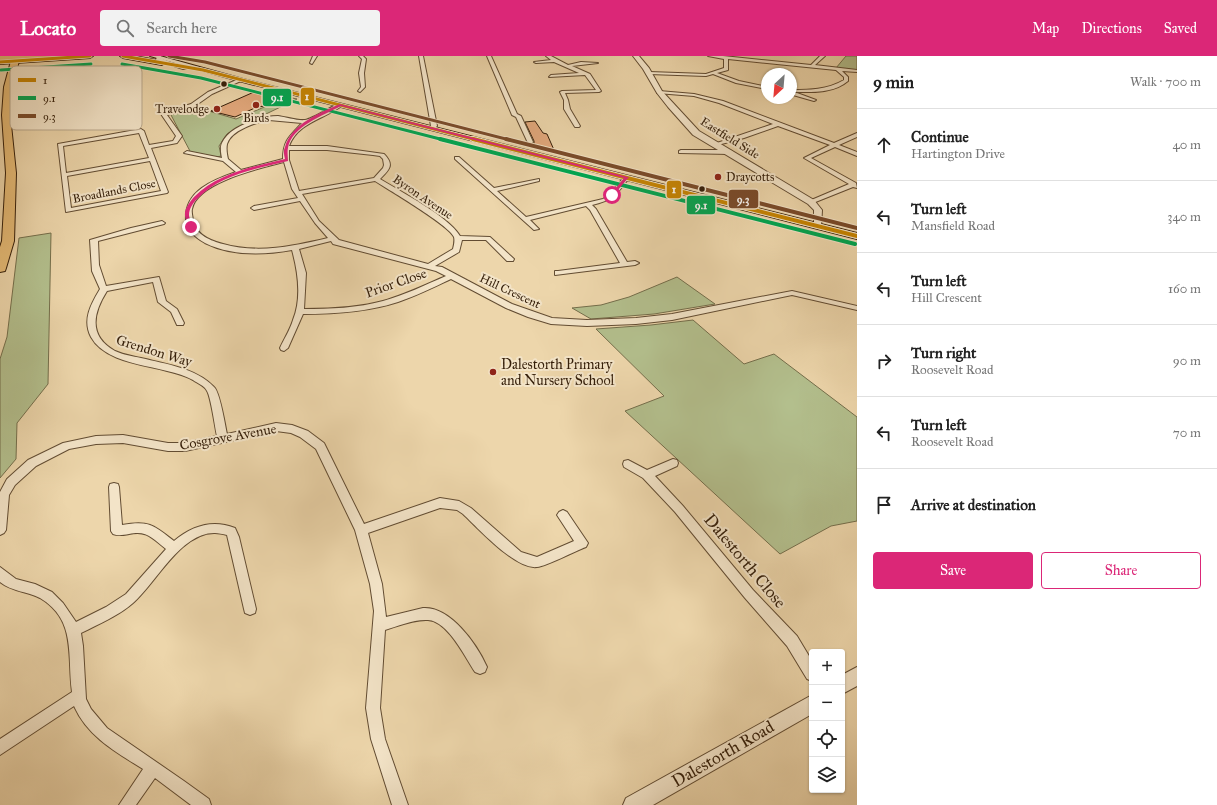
<!DOCTYPE html>
<html lang="en">
<head>
<meta charset="utf-8">
<style>
  :root { --surface:#fff; --page:#f2f2f2; --text:#222; --muted:#767676; --line:#e0e0e0; --accent:#db2777 }
  body { margin:0; font-family:"IM FELL Great Primer",serif; background:var(--page); color:var(--text) }
  .controls { position:absolute; right:12px; bottom:12px; display:grid; overflow:hidden; border-radius:4px; box-shadow:0 1px 3px #0004 }
  .controls button { width:36px; height:36px; display:grid; place-items:center; padding:0; border:0; border-bottom:1px solid var(--line); background:var(--surface); color:var(--text); font:20px sans-serif }
  .compass { position:absolute; left:761px; top:12px; width:36px; height:36px; border-radius:50%; background:var(--surface); box-shadow:0 1px 3px #0004; rotate:206deg }
  .stop { position:absolute; width:12px; height:12px; margin:-9px; border:3px solid #db2777; border-radius:50%; background:#fff }
  .stop.end { background:#db2777; border-color:#fff; box-shadow:0 1px 4px #0008 }
  .list { margin:0; padding:0; list-style:none }
  h2 { display:flex; justify-content:space-between; align-items:center; height:52px; margin:0; padding:0 16px; font-size:17px }
  h2 small { font-size:13px; font-weight:400; color:var(--muted) }
  .list li { display:grid; grid-template-columns:26px 1fr auto; gap:12px; align-items:center; box-sizing:border-box; height:72px; padding:0 16px; border-top:1px solid var(--line) }
  .list b { display:block; font-size:15px; white-space:nowrap }
  .list p { margin:0; font-size:13px; white-space:nowrap; color:var(--muted) }
  .list em { font-size:13px; font-style:normal; color:var(--muted) }
  .actions { display:flex; gap:8px; padding:12px 16px }
  .actions a { flex:1; padding:9px 0; border:1px solid var(--accent); border-radius:4px; text-align:center; font-size:14px; color:var(--accent) }
  .actions .main { background:var(--accent); color:#fff }
  .icon { flex:none; width:22px; height:22px; fill:none; stroke:currentColor; stroke-width:2; stroke-linecap:round; stroke-linejoin:round }
  .map { position:relative; flex:none; width:857px; height:749px; overflow:hidden }
  header { display:flex; align-items:center; gap:24px; box-sizing:border-box; height:56px; padding:0 20px; background:var(--accent); color:#fff }
  header strong { font-size:19px }
  nav { display:flex; gap:22px; margin-inline-start:auto; font-size:14px }
  .search { width:280px; height:36px; background:var(--page); display:flex; align-items:center; gap:10px; box-sizing:border-box; padding:0 14px; border-radius:4px; color:var(--muted); font-size:15px }
  main { display:flex }
  aside { flex:1; background:var(--surface) }
  .map>svg:first-child { display:block }
  .green { fill:#b3bf8d; stroke:#746e4b }
  .building { fill:#e2a87c; stroke:#341e09 }
  .lines { fill:none; stroke-linecap:round; stroke-linejoin:round }
  .minor-casing { stroke:#624c32; stroke-width:2 }
  .tertiary-casing { stroke:#624c32; stroke-width:2 }
  .secondary-casing { stroke:#341e09; stroke-width:2 }
  .trunk-casing { stroke:#341e09; stroke-width:2 }
  .minor { fill:#f3e4c8; fill-rule:evenodd }
  .tertiary { fill:#f3e4c8; fill-rule:evenodd }
  .secondary { fill:#f3e4c8; fill-rule:evenodd }
  .trunk { fill:#e6bb76; fill-rule:evenodd }
  .bus-1-far1-casing { stroke:#f3e4c8; stroke-width:4.5 }
  .bus-1-casing { stroke:#f3e4c8; stroke-width:6 }
  .bus-2-far1-casing { stroke:#f3e4c8; stroke-width:4.5 }
  .bus-2-casing { stroke:#f3e4c8; stroke-width:6 }
  .bus-3-far1-casing { stroke:#f3e4c8; stroke-width:4.5 }
  .bus-3-casing { stroke:#f3e4c8; stroke-width:6 }
  .bus-1-far1 { stroke:#c68402; stroke-width:3 }
  .bus-1 { stroke:#c68402; stroke-width:4 }
  .bus-2-far1 { stroke:#00a651; stroke-width:3 }
  .bus-2 { stroke:#00a651; stroke-width:4 }
  .bus-3-far1 { stroke:#7a4b2a; stroke-width:3 }
  .bus-3 { stroke:#7a4b2a; stroke-width:4 }
  .route { fill:#db2777 }
  .bus-dot { fill:#341e09; stroke:#f3e4c8; stroke-width:1.5 }
  .poi-dot { fill:#8f2418; stroke:#f3e4c8; stroke-width:1.5 }
  .labels { text-anchor:middle; dominant-baseline:central; stroke-width:4; stroke-linejoin:round; paint-order:stroke }
  .far-poi-label { font-size:12px; fill:#341e09; stroke:#f3e4c8; text-anchor:end }
  .far-street-label { font-size:12px; fill:#341e09; stroke:#f3e4c8 }
  .street-label { font-size:14px; fill:#341e09; stroke:#f3e4c8 }
  .poi-label { font-size:14px; fill:#341e09; stroke:#f3e4c8; text-anchor:start }
  .near-street-label { font-size:17px; fill:#341e09; stroke:#f3e4c8 }
  .key { fill:#f3e4c8; stroke:#baa98f; stroke-width:1 }
  .key-label { font-size:11px; fill:#341e09 }
  .line-badge { stroke:#f3e4c8; stroke-width:1.5 }
  .badge-label { font-size:11px; text-anchor:middle; font-weight:bold; fill:#fff }
</style>
</head>
<body>
<header>
<strong>Locato</strong>
<div class="search"><svg class="icon" aria-label="search" viewBox="0 0 24 24"><circle cx="10" cy="10" r="6"/><path d="M15 15l6 6"/></svg>Search here</div>
<nav><a>Map</a><a>Directions</a><a>Saved</a></nav>
</header>
<main>
<div class="map">
<svg width="857" height="749" viewBox="0 0 857 749">
  <rect width="100%" height="100%" fill="#edd6ab"/>
  <filter id="stains"><feTurbulence type="fractalNoise" baseFrequency=".005" numOctaves="4"/><feColorMatrix values="0 0 0 0 .2 0 0 0 0 .09 0 0 0 0 .02 0 0 0 .5 -.17"/></filter>
  <radialGradient id="worn" r=".72"><stop offset=".6" stop-color="#630" stop-opacity="0"/><stop offset="1" stop-color="#630" stop-opacity=".3"/></radialGradient>
  <!-- green -->
  <g class="green">
    <polygon points="846,0 857,0 857,14 836,12"/>
    <polygon points="288,41 297,43 235,73 227,78 219,90 221,100 217,101 191,97 171,59 195,51 236,63"/>
    <polygon points="51,177 48,328 17,367 16,403 0,422 0,303 7,281 19,182"/>
    <polygon points="677,221 715,248 654,258 591,263 572,252 601,249 629,241"/>
    <polygon points="693,264 744,308 774,298 857,361 857,465 831,470 780,498 625,355 664,340 596,273 651,269"/>
  </g>
  <!-- building -->
  <g class="building">
    <polygon points="254,36 281,43 266,50 257,51 235,61 211,55"/>
    <polygon points="535,65 543,77 547,78 554,94 534,89 534,85 525,66"/>
  </g>
  <g class="lines">
    <defs>
      <g id="minor">
        <polygon points="157,0 161,0 160,2 187,12 183,13 156,4"/>
        <polygon points="313,0 317,0 312,8 310,7"/>
        <polygon points="359,0 363,0 366,3 364,17 365,31 360,36 358,35 361,31 359,17 362,3"/>
        <polygon points="419,0 423,0 437,70 433,74 430,72 431,70"/>
        <polygon points="487,0 491,0 517,58 521,60 533,86 532,87 528,87 516,61 512,59"/>
        <polygon points="546,0 551,0 568,9 581,6 598,7 572,10 590,18 601,35 599,36 565,37 568,44 570,53 580,70 579,71 575,71 564,53 564,44 560,36 562,35 596,34 585,19 549,21 551,19 579,17 554,6 536,7 534,6 551,4"/>
        <path d="M708,0H723L811,9L820,0H825L815,9L857,14V16L842,15L848,21V25C833,38 810,36 791,36V34C809,34 827,34 844,24V21L836,14L728,3V14L717,17L739,25L767,31V33L736,27L713,18L706,20L649,18L647,17L649,16L706,18L724,12V3Z"/>
        <path d="M239,23L243,24L212,38L195,50L167,59L182,80L177,87L151,92L168,136L167,137L66,156L58,88L141,73L144,75L149,89L173,85L176,80L161,58L162,57L191,48L208,36ZM139,77L149,102L66,117L63,90ZM150,105L161,135L71,152L67,120Z"/>
        <polygon points="659,35 694,38 723,45 834,87 857,77 857,81 839,89 857,96 857,100 835,91 811,102 856,127 857,132 853,131 813,147 809,147 809,145 849,128 804,102 830,89 778,70 744,82 714,90 714,88 773,68 719,47 694,40 657,37"/>
        <polygon points="793,37 797,37 816,44 814,45 793,39"/>
        <path d="M338,48L343,49C325,63 298,66 289,90H327L384,98C395,109 389,114 380,123C401,136 448,160 460,180L490,181L514,203L513,205H507L486,184H462L459,196L435,210L442,211L512,248L552,262L587,264L636,262L672,258L792,235L857,250V254L792,239L672,264L636,268L587,270L551,268L528,261L506,252L451,223C434,231 416,240 398,246C367,256 335,258 303,258L288,292L284,295L281,294L280,292C284,283 290,274 293,264C302,242 298,216 292,194C264,199 231,200 205,187C196,182 187,174 186,164C184,135 213,124 236,116L223,105L184,97L187,95L222,102C221,97 220,91 222,87C229,70 261,60 278,60C286,61 298,65 305,64C312,63 331,51 338,48ZM269,64L302,67C290,80 283,84 283,103L241,114L228,103C227,99 226,93 227,88C231,74 257,66 269,64ZM289,94H327L373,99L380,100L383,103L384,109L383,112L374,122L299,135L289,104ZM284,106L292,133L298,142L254,150L251,152L254,154L300,145L315,167L328,182C294,190 258,198 223,188C211,185 196,179 193,165C193,162 191,156 192,153C197,126 261,112 284,106ZM375,125C389,134 449,169 454,181C455,185 454,189 453,193L428,208L339,184L319,165L302,138ZM331,185L333,188L436,215L446,220C425,229 405,239 383,245C358,252 330,253 304,253L306,217L299,193Z"/>
        <polygon points="681,94 730,94 733,96 730,98 679,97 679,95"/>
        <path d="M455,101H459L494,132L539,123V125L497,135L526,161L603,143L610,138L625,120H629V122C616,139 614,144 592,149L596,153L627,206L635,205L639,207L635,209L555,219V215H558L620,207L590,154L586,150L530,164L539,173L534,174L455,103Z"/>
        <path d="M162,165L165,167L164,168L98,185L99,209L106,230L159,221L166,245L177,253L184,267L183,269H177L171,256L158,246L153,226L107,235C93,257 88,280 115,295C123,299 133,300 141,302C166,308 196,312 214,331C220,336 225,369 227,378L276,367L292,369L308,375L324,387L364,468L440,442L459,445L471,452L521,496L537,501L574,485L557,459L559,456L563,454L567,456L588,487L586,491C575,495 547,510 537,511C516,514 479,473 463,458L457,454L440,452L368,477L382,528L386,561L423,552C450,550 477,588 487,611L485,616L480,618L475,616C465,601 448,565 428,564C414,563 398,570 385,574L380,652L385,683L408,749H392L371,683L366,652L374,555L370,528L355,474L316,393L300,381L291,377L276,375L185,395H168L123,387L96,388L69,393L36,410L15,429L9,439L6,474L4,477L0,479V436L7,423L28,404L63,387L96,380L123,379L168,387H185L217,380C215,372 211,341 207,335C205,330 197,327 193,324C164,308 108,312 91,281C82,264 91,248 100,233L92,215L90,184L131,172Z"/>
        <polygon points="673,403 677,404 678,407 677,410 655,420 683,450 753,534 797,580 812,605 812,625 807,623 787,590 745,542 675,456 643,422 624,411 623,408 624,405 628,404 647,414"/>
        <path d="M114,427L118,428L119,431L122,469C149,464 154,469 174,485C192,470 212,463 235,472L239,481L256,553L255,557L250,559L245,557L244,553L227,479C223,478 218,477 215,477C181,476 156,527 133,547C118,560 99,568 81,577L83,590L86,643L91,653L107,672L184,725L209,743L211,749H191L155,722L136,749H119L143,713C116,696 88,681 74,650L0,699V683L72,636C67,600 77,564 40,542C27,535 12,536 0,526V511L16,523L35,528L52,536L63,547L76,566L106,551L126,538L166,493C152,482 147,474 129,478C123,479 118,480 113,478L111,475L109,431L110,428Z"/>
      </g>
      <g id="tertiary">
        <polygon points="633,0 639,0 649,12 662,35 699,75 814,144 822,154 821,172 815,172 814,170 814,154 808,148 693,79 668,51 657,37 643,13"/>
        <polygon points="857,611 857,630 842,638 842,619"/>
        <polygon points="812,639 812,658 653,749 623,749 626,742"/>
      </g>
      <g id="secondary">
        <polygon points="61,0 93,0 90,2 0,8 1,4"/>
        <polygon points="120,0 134,0 162,5 165,7 162,9 123,2"/>
        <polygon points="150,0 160,0 243,23 857,177 857,183 239,25"/>
      </g>
      <g id="trunk">
        <polygon points="0,0 70,0 66,2 19,5 12,31 10,59 16,117 14,185 6,212 5,215 0,216 0,191 2,185 6,117 2,59 4,31 11,5 0,4"/>
        <path d="M70,0H89C85,3 74,3 70,0Z"/>
      </g>
    </defs>
    <!-- minor casing -->
    <use href="#minor" class="minor-casing"/>
    <!-- tertiary casing -->
    <use href="#tertiary" class="tertiary-casing"/>
    <!-- secondary casing -->
    <use href="#secondary" class="secondary-casing"/>
    <!-- trunk casing -->
    <use href="#trunk" class="trunk-casing"/>
    <!-- minor -->
    <use href="#minor" class="minor"/>
    <!-- tertiary -->
    <use href="#tertiary" class="tertiary"/>
    <!-- secondary -->
    <use href="#secondary" class="secondary"/>
    <!-- trunk -->
    <use href="#trunk" class="trunk"/>
    <defs>
      <g id="bus-1-far1">
        <polyline points="123,0 203,14 477,84"/>
        <polyline points="0,6 90,0"/>
      </g>
      <polyline id="bus-1" points="473,83 857,180"/>
      <g id="bus-2-far1">
        <polyline points="122,8 201,22 444,84"/>
        <polyline points="1,14 91,8"/>
      </g>
      <polyline id="bus-2" points="440,83 855,188"/>
      <polyline id="bus-3-far1" points="169,0 205,6 510,84"/>
      <polyline id="bus-3" points="506,83 857,172"/>
    </defs>
    <!-- bus-1-far1 casing -->
    <use href="#bus-1-far1" class="bus-1-far1-casing"/>
    <!-- bus-1 casing -->
    <use href="#bus-1" class="bus-1-casing"/>
    <!-- bus-2-far1 casing -->
    <use href="#bus-2-far1" class="bus-2-far1-casing"/>
    <!-- bus-2 casing -->
    <use href="#bus-2" class="bus-2-casing"/>
    <!-- bus-3-far1 casing -->
    <use href="#bus-3-far1" class="bus-3-far1-casing"/>
    <!-- bus-3 casing -->
    <use href="#bus-3" class="bus-3-casing"/>
    <!-- bus-1-far1 -->
    <use href="#bus-1-far1" class="bus-1-far1"/>
    <!-- bus-1 -->
    <use href="#bus-1" class="bus-1"/>
    <!-- bus-2-far1 -->
    <use href="#bus-2-far1" class="bus-2-far1"/>
    <!-- bus-2 -->
    <use href="#bus-2" class="bus-2"/>
    <!-- bus-3-far1 -->
    <use href="#bus-3-far1" class="bus-3-far1"/>
    <!-- bus-3 -->
    <use href="#bus-3" class="bus-3"/>
  </g>
  <!-- route -->
  <path class="route" d="M340,48L628,121H629L612,141L610,139L624,122L341,50C324,59 291,71 288,92C287,96 288,101 288,105C256,113 221,118 197,143C193,147 189,153 189,159C189,162 192,167 193,171L190,172C188,168 186,164 185,160C184,153 190,146 194,141C218,117 252,111 285,103C284,99 283,95 285,91C291,68 321,56 340,48Z"/>
  <!-- markers -->
  <g class="bus-dot">
    <circle cx="224" cy="28" r="3.5"/>
    <circle cx="702" cy="133" r="3.5"/>
  </g>
  <g class="poi-dot">
    <circle cx="256" cy="49" r="4"/>
    <circle cx="217" cy="53" r="4"/>
    <circle cx="718" cy="121" r="4"/>
    <circle cx="493" cy="316" r="4"/>
  </g>
  <g class="labels">
    <!-- far-poi labels -->
    <g class="far-poi-label">
      <text x="209" y="53">Travelodge</text>
      <text x="256" y="62" text-anchor="middle">Birds</text>
      <text x="726" y="121" text-anchor="start">Draycotts</text>
    </g>
    <!-- far-street labels -->
    <g class="far-street-label">
      <text transform="translate(730 82) rotate(32)">Eastfield Side</text>
      <text transform="translate(114 135) rotate(-11)">Broadlands Close</text>
      <text transform="translate(423 141) rotate(34)">Byron Avenue</text>
      <text transform="translate(510 235) rotate(25)">Hill Crescent</text>
    </g>
    <!-- street labels -->
    <g class="street-label">
      <text transform="translate(396 227) rotate(-19)">Prior Close</text>
      <text transform="translate(154 295) rotate(17)">Grendon Way</text>
      <text transform="translate(228 381) rotate(-10)">Cosgrove Avenue</text>
    </g>
    <!-- poi labels -->
    <g class="poi-label">
      <text x="501" y="308">Dalestorth Primary<tspan x="501" dy="16">and Nursery School</tspan></text>
    </g>
    <!-- near-street labels -->
    <g class="near-street-label">
      <text transform="translate(745 505) rotate(50)">Dalestorth Close</text>
      <text transform="translate(723 698) rotate(-30)">Dalestorth Road</text>
    </g>
  </g>
  <!-- legend -->
  <rect x="10" y="10" width="132" height="64" rx="6" class="key"/>
  <rect x="18" y="22" width="18" height="4" fill="#c68402"/>
  <rect x="18" y="40" width="18" height="4" fill="#00a651"/>
  <rect x="18" y="58" width="18" height="4" fill="#7a4b2a"/>
  <g class="key-label">
    <text x="43" y="28">1</text>
    <text x="43" y="46">9.1</text>
    <text x="43" y="64">9.3</text>
  </g>
  <g class="line-badge">
    <rect x="300" y="31" width="15" height="19" rx="4" fill="#c68402"/>
    <rect x="262" y="32" width="30" height="19" rx="4" fill="#00a651"/>
    <rect x="666" y="124" width="16" height="19" rx="4" fill="#c68402"/>
    <rect x="728" y="133" width="31" height="20" rx="4" fill="#7a4b2a"/>
    <rect x="686" y="139" width="30" height="20" rx="4" fill="#00a651"/>
  </g>
  <g class="badge-label">
    <text x="307" y="44">1</text>
    <text x="277" y="45">9.1</text>
    <text x="674" y="137">1</text>
    <text x="743" y="147">9.3</text>
    <text x="701" y="153">9.1</text>
  </g>
  <rect width="100%" height="100%" filter="url(#stains)"/>
  <rect width="100%" height="100%" fill="url(#worn)"/>
</svg>
<div class="controls">
<button>+</button>
<button>−</button>
<button><svg class="icon" aria-label="locate" viewBox="0 0 24 24"><circle cx="12" cy="12" r="6"/><path d="M12 2v4M12 18v4M2 12h4M18 12h4"/></svg></button>
<button><svg class="icon" aria-label="layers" viewBox="0 0 24 24"><path d="M12 4l9 5-9 5-9-5zM3 14l9 5 9-5"/></svg></button>
</div>
<svg class="compass" viewBox="-18 -18 36 36"><path d="M0-13l5 13h-10z" fill="#e53935"/><path d="M0 13l5-13h-10z" fill="#767676"/></svg>
<div class="stop" style="left:612px;top:139px"></div>
<div class="stop end" style="left:191px;top:171px"></div>
</div>
<aside>
<h2>9 min<small>Walk · 700 m</small></h2>
<ul class="list">
<li><svg class="icon" aria-label="ahead" viewBox="0 0 24 24"><path d="M12 20V5M6 11l6-6 6 6"/></svg><div><b>Continue</b><p>Hartington Drive</p></div><em>40 m</em></li>
<li><svg class="icon" aria-label="left" viewBox="0 0 24 24"><path d="M17 20v-9H6M10 6l-5 5 5 5"/></svg><div><b>Turn left</b><p>Mansfield Road</p></div><em>340 m</em></li>
<li><svg class="icon" aria-label="left" viewBox="0 0 24 24"><path d="M17 20v-9H6M10 6l-5 5 5 5"/></svg><div><b>Turn left</b><p>Hill Crescent</p></div><em>160 m</em></li>
<li><svg class="icon" aria-label="right" viewBox="0 0 24 24"><path d="M7 20v-9h11M14 6l5 5-5 5"/></svg><div><b>Turn right</b><p>Roosevelt Road</p></div><em>90 m</em></li>
<li><svg class="icon" aria-label="left" viewBox="0 0 24 24"><path d="M17 20v-9H6M10 6l-5 5 5 5"/></svg><div><b>Turn left</b><p>Roosevelt Road</p></div><em>70 m</em></li>
<li><svg class="icon" aria-label="arrive" viewBox="0 0 24 24"><path d="M6 21V4h12l-3 4 3 4H6"/></svg><div><b>Arrive at destination</b></div></li>
</ul>
<div class="actions"><a class="main">Save</a><a>Share</a></div>
</aside>
</main>
</body>
</html>
